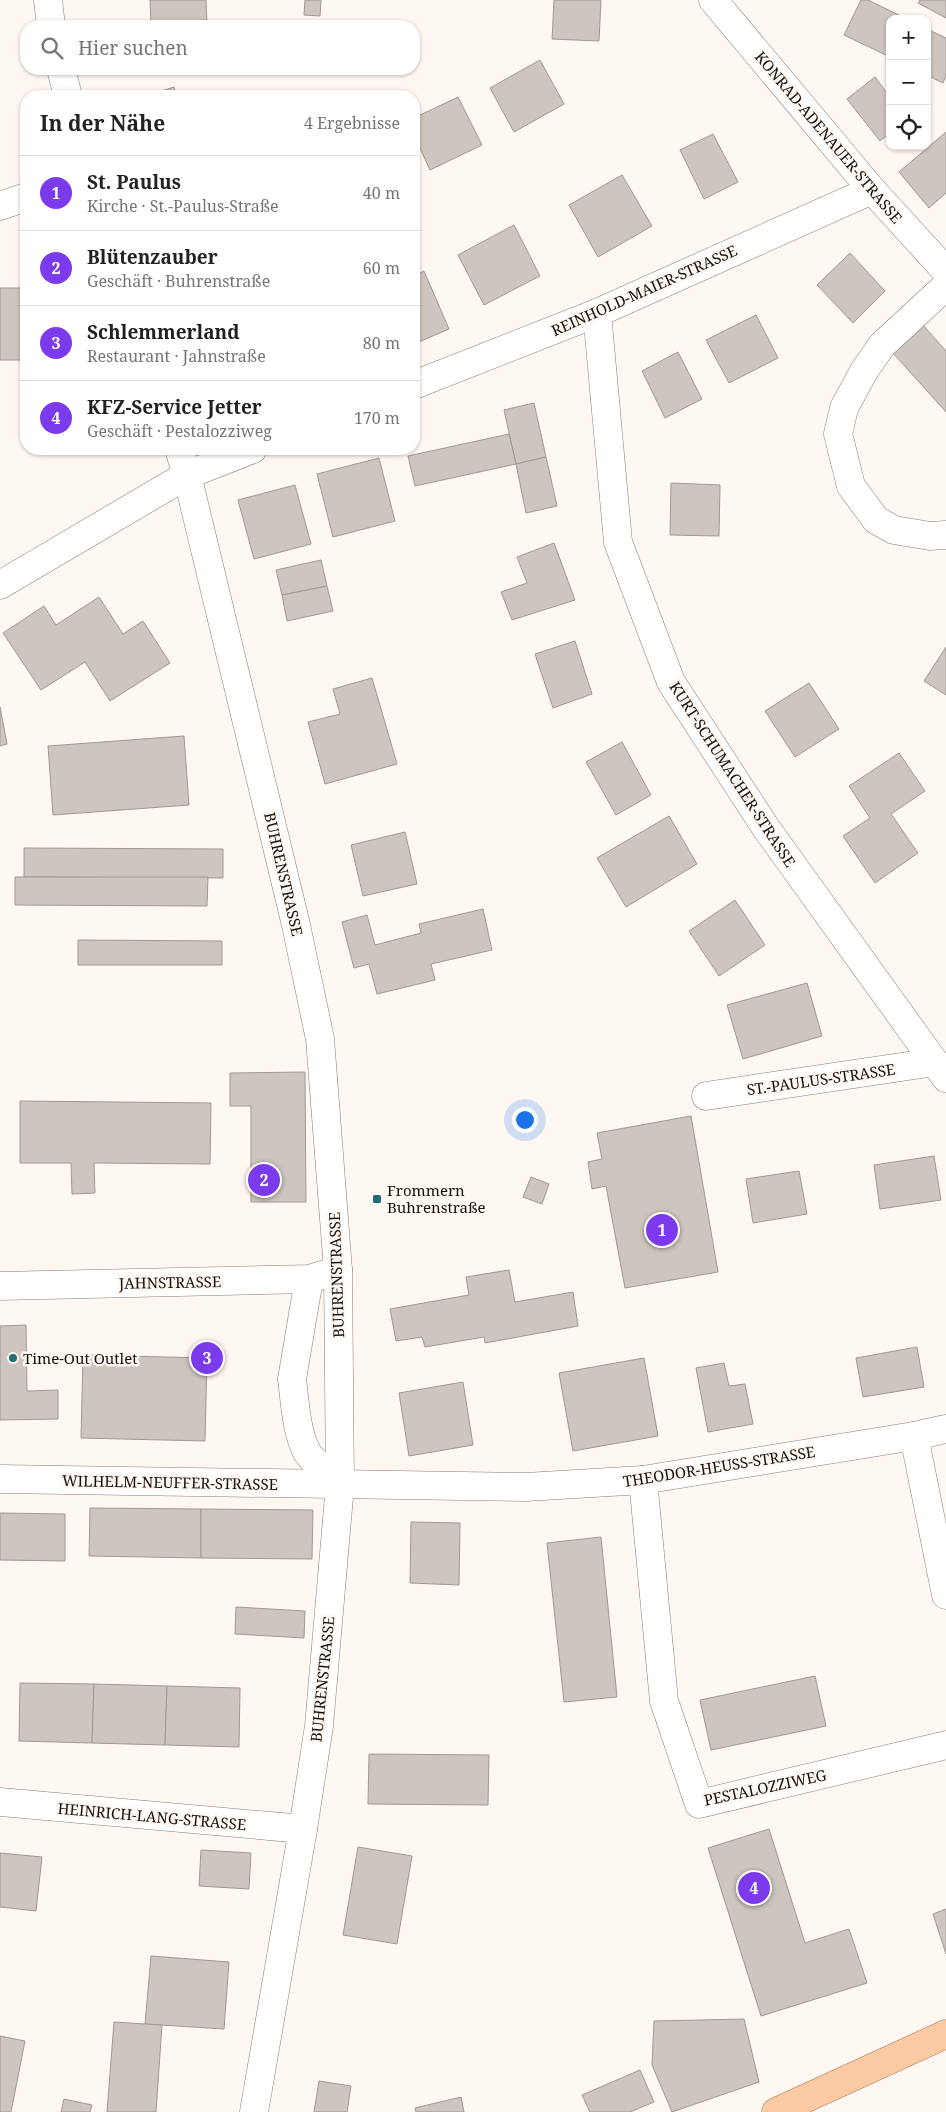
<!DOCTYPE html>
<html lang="de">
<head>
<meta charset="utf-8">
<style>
  :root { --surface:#fff; --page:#f6f6f6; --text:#202124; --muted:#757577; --line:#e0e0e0; --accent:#7c3aed }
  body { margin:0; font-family:"Noto Serif",serif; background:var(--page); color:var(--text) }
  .controls { position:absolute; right:15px; top:15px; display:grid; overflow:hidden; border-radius:10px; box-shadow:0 1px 4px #0004 }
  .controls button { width:45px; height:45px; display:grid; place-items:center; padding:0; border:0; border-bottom:1px solid var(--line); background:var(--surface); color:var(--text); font:25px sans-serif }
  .you { position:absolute; left:524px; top:1119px; width:18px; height:18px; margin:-12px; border:4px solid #fff; border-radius:50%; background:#1a73e8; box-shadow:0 0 0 8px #1a73e833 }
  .badge { display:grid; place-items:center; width:32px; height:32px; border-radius:50%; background:var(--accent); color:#fff; font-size:16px; font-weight:700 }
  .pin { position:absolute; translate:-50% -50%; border:2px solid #fff; box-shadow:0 1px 5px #0006 }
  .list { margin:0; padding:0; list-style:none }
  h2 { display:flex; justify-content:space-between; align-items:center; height:65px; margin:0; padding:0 20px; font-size:21px }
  h2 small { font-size:16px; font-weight:400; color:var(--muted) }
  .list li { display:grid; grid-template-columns:32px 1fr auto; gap:15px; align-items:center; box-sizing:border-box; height:75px; padding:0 20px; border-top:1px solid var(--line) }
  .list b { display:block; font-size:19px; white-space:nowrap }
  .list p { margin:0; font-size:16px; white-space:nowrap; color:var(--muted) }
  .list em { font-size:16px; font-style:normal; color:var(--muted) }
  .icon { flex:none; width:28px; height:28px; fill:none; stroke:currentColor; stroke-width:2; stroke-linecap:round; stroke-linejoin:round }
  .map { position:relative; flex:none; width:946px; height:2112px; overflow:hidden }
  .search { position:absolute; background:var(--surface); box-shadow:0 1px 4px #0004; left:20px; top:20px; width:400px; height:55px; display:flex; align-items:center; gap:12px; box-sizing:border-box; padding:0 18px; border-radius:20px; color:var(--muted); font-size:19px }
  .panel { position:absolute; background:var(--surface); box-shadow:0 1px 4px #0004; left:20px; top:90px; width:400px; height:365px; border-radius:20px }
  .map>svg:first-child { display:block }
  .building { fill:#cec5bf; stroke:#a19892 }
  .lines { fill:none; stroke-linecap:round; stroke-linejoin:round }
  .minor-casing { stroke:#877f7a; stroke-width:29 }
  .major-casing { stroke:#a87248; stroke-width:29 }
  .minor { stroke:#fff; stroke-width:28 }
  .major { stroke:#fbcaa4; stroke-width:28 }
  .poi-dot { fill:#226d75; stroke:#fef7f2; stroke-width:2 }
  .labels { text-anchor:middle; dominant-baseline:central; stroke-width:5; stroke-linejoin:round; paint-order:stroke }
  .street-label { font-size:15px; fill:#13100e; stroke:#fef7f2 }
  .poi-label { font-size:15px; fill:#13100e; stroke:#fef7f2; text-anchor:start }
</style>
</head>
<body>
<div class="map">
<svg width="946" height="2112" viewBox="0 0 946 2112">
  <rect width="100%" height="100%" fill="#fef7f2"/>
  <!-- building -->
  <g class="building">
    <polygon points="150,0 206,0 207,26 151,26"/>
    <polygon points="305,0 321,0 320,16 304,15"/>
    <polygon points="554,0 601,0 599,41 552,39"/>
    <polygon points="861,0 868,0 907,19 890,19 890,57 844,35"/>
    <polygon points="920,0 946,0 946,18 918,3"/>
    <polygon points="927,29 946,38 946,76 943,83 927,75"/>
    <polygon points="540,60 564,104 514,132 490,88"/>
    <polygon points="875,77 890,97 890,133 880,141 847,99"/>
    <polygon points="174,87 177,96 145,96"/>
    <polygon points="458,97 482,145 430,170 414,135 414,118"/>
    <polygon points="946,132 946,193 929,208 899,172"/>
    <polygon points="713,134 738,182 704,199 680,150"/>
    <polygon points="622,175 652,226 598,257 569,205"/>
    <polygon points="514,225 540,276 484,305 458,255"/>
    <polygon points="850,253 885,291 853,323 817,285"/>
    <polygon points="424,271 449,329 414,344 414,276"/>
    <rect x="0" y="288" width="26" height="72"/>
    <polygon points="756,315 778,358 729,383 706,340"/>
    <polygon points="922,324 946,351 946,412 892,352"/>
    <polygon points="678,352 702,399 665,418 642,371"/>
    <polygon points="534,403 546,457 516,464 504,410"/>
    <polygon points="509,434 516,464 415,486 408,456"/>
    <polygon points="546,457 557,506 526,513 516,464"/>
    <polygon points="379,458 395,521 333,537 317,474"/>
    <polygon points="671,483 720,485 719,536 670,535"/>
    <polygon points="295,485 311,544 254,559 238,500"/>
    <polygon points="554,543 575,600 512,620 501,592 527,583 517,557"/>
    <polygon points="321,560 327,586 282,595 276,570"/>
    <polygon points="327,586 333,611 287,621 282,595"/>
    <polygon points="99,597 123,634 143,621 170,663 110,701 85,662 41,690 3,633 44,606 56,625"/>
    <polygon points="575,641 592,694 553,708 535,654"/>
    <polygon points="946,647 946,695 924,681"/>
    <polygon points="372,678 397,764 325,784 308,722 340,714 333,689"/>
    <polygon points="809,683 839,729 795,757 765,711"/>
    <polygon points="0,707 7,744 0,746"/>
    <polygon points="184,736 189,805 53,815 48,746"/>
    <polygon points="622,742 651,795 616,815 586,762"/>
    <polygon points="899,753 925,791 891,814 918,853 875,883 843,836 870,818 849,786"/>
    <polygon points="669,816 697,864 626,907 597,858"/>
    <polygon points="405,832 417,884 363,896 351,845"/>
    <polygon points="24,848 223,849 223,878 24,877"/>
    <polygon points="15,877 208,877 207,906 15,905"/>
    <polygon points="735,900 765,945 719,976 689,931"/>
    <polygon points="483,909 492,950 431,964 435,980 377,994 369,964 354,968 342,922 367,915 375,945 421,933 419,924"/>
    <polygon points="78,940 222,941 222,965 78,965"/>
    <polygon points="807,983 822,1036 743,1059 727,1005"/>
    <polygon points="305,1072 306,1202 251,1202 251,1106 230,1106 230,1073"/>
    <polygon points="20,1101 211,1103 210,1164 94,1163 95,1193 72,1194 71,1163 20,1163"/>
    <polygon points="691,1116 718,1272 625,1288 606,1186 592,1189 588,1162 602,1159 597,1133"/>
    <polygon points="934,1156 941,1200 880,1209 874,1165"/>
    <polygon points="799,1171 807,1214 753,1223 746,1179"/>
    <polygon points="531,1177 549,1184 542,1204 523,1197"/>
    <polygon points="509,1270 515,1302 573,1292 578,1326 485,1343 484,1337 425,1347 422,1337 396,1341 390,1309 469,1295 466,1277"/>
    <polygon points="26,1325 27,1391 58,1390 58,1419 0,1420 0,1326"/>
    <polygon points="917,1347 924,1387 863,1397 856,1358"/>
    <polygon points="83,1355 207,1358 205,1441 81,1438"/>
    <polygon points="644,1358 658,1436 573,1451 559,1373"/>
    <polygon points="724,1363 729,1386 745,1384 753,1424 708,1432 696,1368"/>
    <polygon points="463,1382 473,1445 409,1456 399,1393"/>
    <polygon points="90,1508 201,1509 201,1558 89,1556"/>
    <polygon points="201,1509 313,1510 312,1559 201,1558"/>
    <polygon points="0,1513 65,1514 65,1561 0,1560"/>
    <polygon points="411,1522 460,1523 459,1585 410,1583"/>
    <polygon points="601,1537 617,1697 564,1702 547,1543"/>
    <polygon points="236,1607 305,1611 304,1638 235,1634"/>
    <polygon points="815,1676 826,1726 711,1750 700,1700"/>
    <polygon points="20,1683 94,1684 92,1743 19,1741"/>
    <polygon points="94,1684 167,1686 165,1745 92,1743"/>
    <polygon points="167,1686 240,1688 239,1747 165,1745"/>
    <polygon points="369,1754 489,1755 488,1805 368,1804"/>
    <polygon points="769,1829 805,1943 849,1929 867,1983 761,2016 708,1848"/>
    <polygon points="358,1847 412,1856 397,1944 343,1935"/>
    <polygon points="201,1850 251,1853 249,1889 199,1886"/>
    <polygon points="0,1853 42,1857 36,1911 0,1907"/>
    <polygon points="946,1909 946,1954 933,1914"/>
    <polygon points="151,1956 229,1962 224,2029 145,2024"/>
    <polygon points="744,2019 759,2082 672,2112 652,2065 654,2021"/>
    <polygon points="114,2022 162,2025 156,2112 107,2112"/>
    <polygon points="0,2036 25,2041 11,2112 0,2112"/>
    <polygon points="640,2070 654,2102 630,2112 590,2112 582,2095"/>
    <polygon points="319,2081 351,2086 347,2112 314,2112"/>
    <polygon points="461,2097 464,2112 416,2112 415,2108"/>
    <polygon points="64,2099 92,2105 90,2112 61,2112"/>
  </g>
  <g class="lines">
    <defs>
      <g id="minor">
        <polyline points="48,0 51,26"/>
        <polyline points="713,0 872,190 946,271"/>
        <polyline points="61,69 68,96"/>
        <polyline points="0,206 26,197"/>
        <polyline points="946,286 882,345 864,371 844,408 838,434 851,486 876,520 894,530 930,536 946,535"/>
        <polyline points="597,313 618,542 671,682 766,828 946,1078"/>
        <polyline points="414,385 597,313 872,190"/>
        <polyline points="179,449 187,475 296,925 320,1039 338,1270 340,1485 319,1726 303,1829 254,2112"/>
        <polyline points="0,585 187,475 253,449"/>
        <polyline points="706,1096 935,1062"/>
        <path d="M309,1279L292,1379C295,1402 296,1431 307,1452C313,1462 331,1476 340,1485"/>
        <polyline points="0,1286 309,1279 338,1270"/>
        <polyline points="914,1436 946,1595"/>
        <polyline points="0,1479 526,1487 643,1480 914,1436 946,1429"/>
        <polyline points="643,1480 664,1701 699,1804 946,1745"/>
        <polyline points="0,1802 303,1829"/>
      </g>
      <polyline id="major" points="776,2112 946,2034"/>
    </defs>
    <!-- minor casing -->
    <use href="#minor" class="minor-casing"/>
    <!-- major casing -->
    <use href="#major" class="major-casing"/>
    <!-- minor -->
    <use href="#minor" class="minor"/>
    <!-- major -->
    <use href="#major" class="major"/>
  </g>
  <!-- markers -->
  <g class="poi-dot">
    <rect x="372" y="1194" width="10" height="10" rx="2.5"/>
    <circle cx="13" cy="1358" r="5"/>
  </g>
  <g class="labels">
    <!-- street labels -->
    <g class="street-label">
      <text transform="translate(829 137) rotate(50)">KONRAD-ADENAUER-STRASSE</text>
      <text transform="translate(644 290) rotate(-24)">REINHOLD-MAIER-STRASSE</text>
      <text transform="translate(733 774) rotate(57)">KURT-SCHUMACHER-STRASSE</text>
      <text transform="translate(284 874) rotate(77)">BUHRENSTRASSE</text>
      <text transform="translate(821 1079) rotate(-8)">ST.-PAULUS-STRASSE</text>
      <text transform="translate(336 1275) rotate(-92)">BUHRENSTRASSE</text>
      <text transform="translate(170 1282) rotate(-1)">JAHNSTRASSE</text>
      <text transform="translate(719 1466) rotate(-9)">THEODOR-HEUSS-STRASSE</text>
      <text transform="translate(170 1482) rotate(1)">WILHELM-NEUFFER-STRASSE</text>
      <text transform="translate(322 1679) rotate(-84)">BUHRENSTRASSE</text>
      <text transform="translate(765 1787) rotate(-12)">PESTALOZZIWEG</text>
      <text transform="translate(152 1816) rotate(5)">HEINRICH-LANG-STRASSE</text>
    </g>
    <!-- poi labels -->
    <g class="poi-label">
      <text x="387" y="1190">Frommern<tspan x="387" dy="17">Buhrenstraße</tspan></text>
      <text x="23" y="1358">Time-Out Outlet</text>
    </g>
  </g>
</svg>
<div class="controls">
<button>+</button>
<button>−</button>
<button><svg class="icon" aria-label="locate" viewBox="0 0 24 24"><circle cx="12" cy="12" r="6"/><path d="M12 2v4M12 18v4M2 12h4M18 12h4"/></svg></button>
</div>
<div class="you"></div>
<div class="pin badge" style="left:662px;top:1230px">1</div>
<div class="pin badge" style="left:264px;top:1180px">2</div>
<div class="pin badge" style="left:207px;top:1358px">3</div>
<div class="pin badge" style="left:754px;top:1888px">4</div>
<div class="search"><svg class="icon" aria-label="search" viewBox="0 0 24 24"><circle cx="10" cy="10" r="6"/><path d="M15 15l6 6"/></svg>Hier suchen</div>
<section class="panel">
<h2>In der Nähe<small>4 Ergebnisse</small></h2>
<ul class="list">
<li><span class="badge">1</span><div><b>St. Paulus</b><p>Kirche · St.-Paulus-Straße</p></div><em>40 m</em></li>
<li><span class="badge">2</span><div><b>Blütenzauber</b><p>Geschäft · Buhrenstraße</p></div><em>60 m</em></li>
<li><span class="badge">3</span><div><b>Schlemmerland</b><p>Restaurant · Jahnstraße</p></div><em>80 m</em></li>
<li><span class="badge">4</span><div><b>KFZ-Service Jetter</b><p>Geschäft · Pestalozziweg</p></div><em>170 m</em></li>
</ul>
</section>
</div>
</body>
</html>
